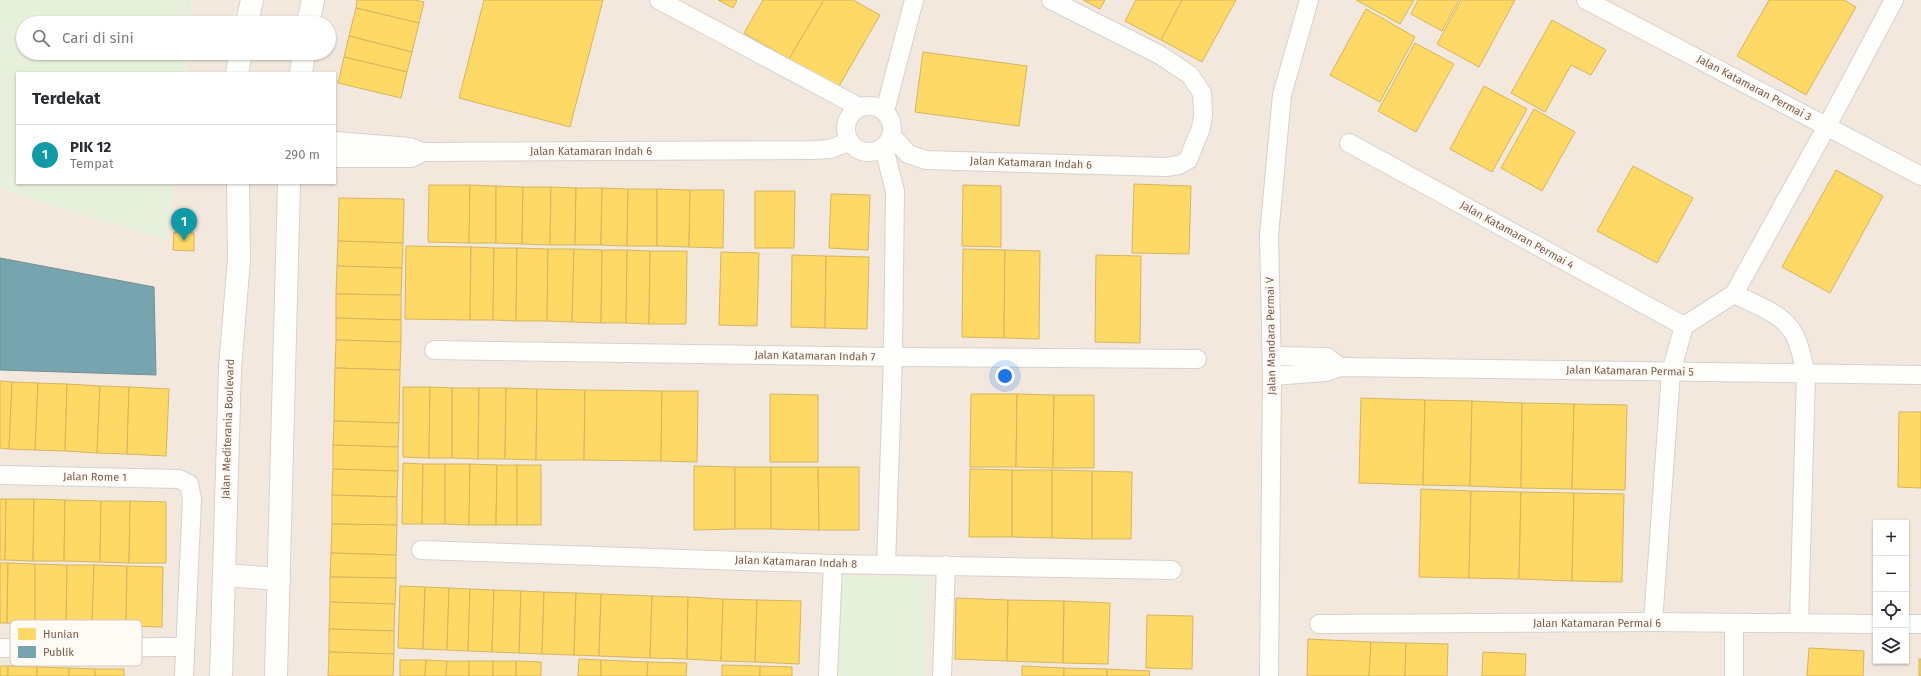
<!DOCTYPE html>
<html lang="id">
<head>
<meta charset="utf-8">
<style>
  :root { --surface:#fff; --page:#f7f7f7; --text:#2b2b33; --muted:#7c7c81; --line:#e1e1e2; --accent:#625958 }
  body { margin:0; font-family:"Fira Sans",sans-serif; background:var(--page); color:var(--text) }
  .controls { position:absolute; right:12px; bottom:12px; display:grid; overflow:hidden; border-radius:0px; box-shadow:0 1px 3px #0004 }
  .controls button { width:36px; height:36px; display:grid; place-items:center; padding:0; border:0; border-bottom:1px solid var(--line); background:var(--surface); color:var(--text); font:20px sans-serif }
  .you { position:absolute; left:1005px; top:376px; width:14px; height:14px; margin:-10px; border:3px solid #fff; border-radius:50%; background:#1a73e8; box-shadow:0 0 0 6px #1a73e833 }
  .badge { display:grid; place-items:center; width:26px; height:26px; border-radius:50%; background:var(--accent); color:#fff; font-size:13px; font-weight:700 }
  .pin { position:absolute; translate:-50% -33px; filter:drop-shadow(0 1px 2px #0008) }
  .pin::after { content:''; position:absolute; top:21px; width:14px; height:12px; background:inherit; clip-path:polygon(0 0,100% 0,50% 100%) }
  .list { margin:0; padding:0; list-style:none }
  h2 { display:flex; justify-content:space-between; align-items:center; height:52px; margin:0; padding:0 16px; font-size:17px }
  h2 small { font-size:13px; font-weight:400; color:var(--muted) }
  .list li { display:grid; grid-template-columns:26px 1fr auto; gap:12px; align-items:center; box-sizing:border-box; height:60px; padding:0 16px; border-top:1px solid var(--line) }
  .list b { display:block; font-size:15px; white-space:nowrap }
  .list p { margin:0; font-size:13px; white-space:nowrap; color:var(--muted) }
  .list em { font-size:13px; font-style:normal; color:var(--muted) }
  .icon { flex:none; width:22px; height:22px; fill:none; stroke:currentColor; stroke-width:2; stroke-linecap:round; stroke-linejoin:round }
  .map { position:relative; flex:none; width:1921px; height:676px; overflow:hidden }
  .search { position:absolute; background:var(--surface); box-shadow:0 1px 3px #0004; left:16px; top:16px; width:320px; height:44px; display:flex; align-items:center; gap:10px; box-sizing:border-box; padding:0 14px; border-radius:22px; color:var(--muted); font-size:15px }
  .panel { position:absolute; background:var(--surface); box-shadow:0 1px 3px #0004; left:16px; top:72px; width:320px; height:112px; border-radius:0px }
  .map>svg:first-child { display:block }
  .residential { fill:#f2e8de; fill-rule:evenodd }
  .green { fill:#e7f0db }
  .homes { fill:#ffd966; stroke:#d7b45e }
  .public { fill:#76a5af; stroke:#778f92 }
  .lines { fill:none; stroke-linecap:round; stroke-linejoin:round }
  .street-casing { stroke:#d7d1cb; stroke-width:20 }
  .secondary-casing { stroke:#d9d2cb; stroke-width:24 }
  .street { stroke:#fefefd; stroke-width:18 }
  .secondary { stroke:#fefefd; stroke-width:22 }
  .labels { text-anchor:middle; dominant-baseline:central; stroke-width:4; stroke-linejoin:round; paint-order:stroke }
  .street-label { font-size:11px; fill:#7a5c4d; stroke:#fffaf3 }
  .key { fill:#fffaf3; stroke:#d7cbc1; stroke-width:1 }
  .key-label { font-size:11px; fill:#7a5c4d }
</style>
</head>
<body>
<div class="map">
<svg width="1921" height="676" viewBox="0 0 1921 676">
  <rect width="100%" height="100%" fill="#f9f5f0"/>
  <!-- residential -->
  <path class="residential" d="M192,0H1921V676H0V189L168,241L174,183H335V73H185L187,53H329V23H190ZM1876,523H1906V661H1876Z"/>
  <!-- green -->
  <g class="green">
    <polygon points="0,0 192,0 190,23 23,23 23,53 187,53 185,73 17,73 17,183 174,183 168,241 0,189"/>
    <polygon points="831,575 927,577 925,676 829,676"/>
  </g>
  <!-- homes -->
  <g class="homes">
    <polygon points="357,0 414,0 424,2 419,23 356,8"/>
    <polygon points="484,0 603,0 570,127 459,98"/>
    <polygon points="718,0 737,0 733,8"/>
    <polygon points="763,0 824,0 789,59 744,33"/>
    <polygon points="824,0 853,0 880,15 838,88 789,59"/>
    <polygon points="1083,0 1105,0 1100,9"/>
    <polygon points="1136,0 1182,0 1161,40 1125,21"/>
    <polygon points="1182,0 1236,0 1202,62 1161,40"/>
    <polygon points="1356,0 1414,0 1400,24"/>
    <polygon points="1418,0 1459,0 1442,31 1411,14"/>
    <polygon points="1461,0 1515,0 1479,67 1437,44"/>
    <polygon points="1769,0 1844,0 1856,7 1806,95 1737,56"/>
    <polygon points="356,8 419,23 412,52 349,36"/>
    <polygon points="1366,9 1415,37 1380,102 1330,75"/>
    <polygon points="1552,20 1606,50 1591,75 1571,65 1545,112 1511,93"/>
    <polygon points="349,36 412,52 407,72 344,57"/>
    <polygon points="1415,43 1454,64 1416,132 1378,111"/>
    <polygon points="923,52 1027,66 1019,126 915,112"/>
    <polygon points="344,57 407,72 401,98 338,83"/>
    <polygon points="1484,86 1527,109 1492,172 1450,149"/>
    <polygon points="1534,109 1575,132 1542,191 1501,168"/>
    <polygon points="1633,166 1693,198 1657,263 1597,231"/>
    <polygon points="1836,170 1883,196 1830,293 1782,267"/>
    <polygon points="1134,184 1191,186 1189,254 1132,253"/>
    <polygon points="429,185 470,185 469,243 428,242"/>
    <polygon points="470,185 496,186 496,243 469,243"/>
    <polygon points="963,185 1001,186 1001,247 962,246"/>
    <polygon points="496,186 523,187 522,244 496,243"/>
    <polygon points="523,187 551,187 550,245 522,244"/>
    <polygon points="551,187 576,188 575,245 550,245"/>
    <polygon points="576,188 602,188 601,245 575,245"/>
    <polygon points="602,188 628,189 627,246 601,245"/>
    <polygon points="628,189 657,189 657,246 627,246"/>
    <polygon points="657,189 690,190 689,247 657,246"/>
    <polygon points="690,190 724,190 723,248 689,247"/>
    <polygon points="755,191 795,191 794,248 755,248"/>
    <polygon points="831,194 870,195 868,250 829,248"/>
    <polygon points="339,198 404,199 403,243 338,241"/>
    <polygon points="174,232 194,233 194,251 173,250"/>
    <polygon points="338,241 403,243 402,268 337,266"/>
    <polygon points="406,246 471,247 470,320 405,319"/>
    <polygon points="471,247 494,248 493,320 470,320"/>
    <polygon points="494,248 517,248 516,321 493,320"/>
    <polygon points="517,248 548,249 547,321 516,321"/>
    <polygon points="548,249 574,249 572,322 547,321"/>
    <polygon points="574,249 602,250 601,323 572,322"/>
    <polygon points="963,249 1005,250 1004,338 962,337"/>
    <polygon points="602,250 627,250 626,323 601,323"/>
    <polygon points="627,250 650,251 649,324 626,323"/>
    <polygon points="1005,250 1040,251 1039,339 1004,338"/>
    <polygon points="650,251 687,251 686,324 649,324"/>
    <polygon points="721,252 759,253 757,326 719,325"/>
    <polygon points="792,255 826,256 825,328 791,327"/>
    <polygon points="1096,255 1141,256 1140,343 1095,342"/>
    <polygon points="826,256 869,257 867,329 825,328"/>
    <polygon points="337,266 402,268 401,295 336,294"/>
    <polygon points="336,294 401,295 401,320 336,318"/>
    <polygon points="336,318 401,320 401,342 336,340"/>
    <polygon points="336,340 401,342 400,370 335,368"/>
    <polygon points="335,368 400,370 399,423 334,421"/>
    <polygon points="0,381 12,382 9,449 0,448"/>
    <polygon points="12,382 38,383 35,450 9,449"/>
    <polygon points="38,383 67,384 65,451 35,450"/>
    <polygon points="67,384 100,386 97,453 65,451"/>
    <polygon points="100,386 129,387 127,454 97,453"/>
    <polygon points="129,387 169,389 166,456 127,454"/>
    <polygon points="403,387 430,387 429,458 403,457"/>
    <polygon points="430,387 452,388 452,458 429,458"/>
    <polygon points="452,388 479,388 478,459 452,458"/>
    <polygon points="479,388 506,388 505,459 478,459"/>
    <polygon points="506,388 537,389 536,460 505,459"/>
    <polygon points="537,389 585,390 584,460 536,460"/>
    <polygon points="585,390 662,391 661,461 584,460"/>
    <polygon points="662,391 698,391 697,462 661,461"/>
    <polygon points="770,394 818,395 818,462 770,462"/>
    <polygon points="971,394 1017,394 1016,467 970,467"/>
    <polygon points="1017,394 1054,395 1053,468 1016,467"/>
    <polygon points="1054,395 1094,395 1094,468 1053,468"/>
    <polygon points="1361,398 1425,400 1423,485 1359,483"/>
    <polygon points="1425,400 1472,401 1470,486 1423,485"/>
    <polygon points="1472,401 1522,403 1521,488 1470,486"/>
    <polygon points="1522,403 1574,404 1572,489 1521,488"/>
    <polygon points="1574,404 1627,405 1625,490 1572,489"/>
    <polygon points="1899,412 1921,412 1921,488 1898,487"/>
    <polygon points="334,421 399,423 398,447 333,445"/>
    <polygon points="333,445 398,447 398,471 333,469"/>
    <polygon points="403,463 423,464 422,524 402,524"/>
    <polygon points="423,464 445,464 445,524 422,524"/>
    <polygon points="445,464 470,464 469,525 445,524"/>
    <polygon points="470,464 497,465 496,525 469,525"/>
    <polygon points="497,465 517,465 517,525 496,525"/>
    <rect x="517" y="465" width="24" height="60"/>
    <polygon points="694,466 735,467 735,529 694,530"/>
    <rect x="735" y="467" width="36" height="62"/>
    <polygon points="771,467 818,467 819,530 771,529"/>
    <polygon points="818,467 859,467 859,530 819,530"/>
    <polygon points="333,469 398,471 397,497 332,495"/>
    <polygon points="970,469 1012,470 1012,537 969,537"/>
    <polygon points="1012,470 1052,470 1052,538 1012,537"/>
    <polygon points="1052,470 1092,471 1092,539 1052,538"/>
    <polygon points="1092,471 1132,472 1131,539 1092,539"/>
    <polygon points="1421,489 1471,491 1469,578 1419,577"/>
    <polygon points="1471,491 1521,492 1519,579 1469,578"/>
    <polygon points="1521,492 1574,493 1572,581 1519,579"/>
    <polygon points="1574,493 1624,494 1622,582 1572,581"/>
    <polygon points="332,495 397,497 397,525 332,524"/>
    <polygon points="0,499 6,499 5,560 0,560"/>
    <polygon points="6,499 34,499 33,561 5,560"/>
    <polygon points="34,499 65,500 64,561 33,561"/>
    <polygon points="65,500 101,501 100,562 64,561"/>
    <polygon points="101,501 130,501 129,563 100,562"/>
    <polygon points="130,501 166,502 166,563 129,563"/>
    <polygon points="332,524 397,525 396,555 331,553"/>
    <polygon points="331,553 396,555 396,578 330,577"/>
    <polygon points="0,563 8,563 7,623 0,623"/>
    <polygon points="8,563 35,564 35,624 7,623"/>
    <polygon points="35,564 67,565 66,625 35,624"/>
    <polygon points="67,565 94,565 92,625 66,625"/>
    <polygon points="94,565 127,566 126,626 92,625"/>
    <polygon points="127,566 163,567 162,627 126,626"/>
    <polygon points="330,577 396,578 395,604 330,602"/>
    <polygon points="400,586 425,587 423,649 398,648"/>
    <polygon points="425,587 449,588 447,650 423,649"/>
    <polygon points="449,588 470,589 468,651 447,650"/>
    <polygon points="470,589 494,590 492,652 468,651"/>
    <polygon points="494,590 521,591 519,653 492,652"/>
    <polygon points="521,591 544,592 542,654 519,653"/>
    <polygon points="544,592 576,593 574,655 542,654"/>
    <polygon points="576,593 601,594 599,656 574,655"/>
    <polygon points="601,594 652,596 650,658 599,656"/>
    <polygon points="652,596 688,597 687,659 650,658"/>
    <polygon points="688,597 723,599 721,661 687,659"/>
    <polygon points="956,598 1008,600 1007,661 955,659"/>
    <polygon points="723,599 757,600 755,662 721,661"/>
    <polygon points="757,600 801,601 799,664 755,662"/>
    <polygon points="1008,600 1064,601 1063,663 1007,661"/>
    <polygon points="1064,601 1110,603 1108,664 1063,663"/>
    <polygon points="330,602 395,604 394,631 329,629"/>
    <polygon points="1147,615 1193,616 1192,669 1146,668"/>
    <polygon points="329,629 394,631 394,654 329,652"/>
    <polygon points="1308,639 1371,642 1369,676 1307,676"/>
    <polygon points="1371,642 1406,643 1405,676 1369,676"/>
    <polygon points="1406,643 1448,644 1447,676 1405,676"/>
    <polygon points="1809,648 1864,651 1863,676 1807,676"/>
    <polygon points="329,652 394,654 393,676 328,676"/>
    <polygon points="1483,652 1526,654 1525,676 1482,676"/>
    <polygon points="579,659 601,660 601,676 578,676"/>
    <rect x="1919" y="659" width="2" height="17"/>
    <polygon points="400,660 426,660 425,676 400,676"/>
    <polygon points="426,660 447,661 446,676 425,676"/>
    <polygon points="601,660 648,662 647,676 601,676"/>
    <polygon points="447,661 469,661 469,676 446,676"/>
    <rect x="469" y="661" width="24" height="15"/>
    <rect x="493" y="661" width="23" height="15"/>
    <polygon points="516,661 541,662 541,676 516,676"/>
    <polygon points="648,662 687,663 686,676 647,676"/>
    <polygon points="722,665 760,666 760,676 722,676"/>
    <rect x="0" y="666" width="8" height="10"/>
    <polygon points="8,666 37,667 37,676 8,676"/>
    <polygon points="760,666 792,667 792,676 760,676"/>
    <polygon points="1022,666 1064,668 1064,676 1022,676"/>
    <polygon points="37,667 69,668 69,676 37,676"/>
    <polygon points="69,668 95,669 95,676 69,676"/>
    <polygon points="1064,668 1107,669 1107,676 1064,676"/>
    <rect x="95" y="669" width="29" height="7"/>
    <polygon points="1107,669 1150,671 1149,676 1107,676"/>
  </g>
  <!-- public -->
  <polygon class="public" points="0,258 154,287 156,375 0,370"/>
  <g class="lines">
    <defs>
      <g id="street">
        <polyline points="659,0 859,107"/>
        <polyline points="1586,0 1921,176"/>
        <circle cx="869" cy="129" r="23"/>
        <polyline points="885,111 914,0"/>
        <polyline points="892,136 908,154 926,160 1166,167 1179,165 1188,160 1201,128 1203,115 1202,93 1190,75 1160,55 1051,0"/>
        <polyline points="335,141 410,147 422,152"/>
        <polyline points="1349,143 1684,326"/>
        <polyline points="884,148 895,191 893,357 886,564"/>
        <polyline points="335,158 411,158 423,152 814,150 830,149 848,142"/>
        <polyline points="1734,294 1827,126 1894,0"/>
        <polyline points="434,350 893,357 1197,359"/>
        <polyline points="1272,356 1327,357 1340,367"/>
        <polyline points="1272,376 1326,372 1340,367 1921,375"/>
        <polyline points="0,475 179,479 189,484 192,499 184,676"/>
        <polyline points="421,550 833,564 1172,570"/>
        <path d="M1653,622L1671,372L1684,326L1734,294C1754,304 1785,314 1795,336C1801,348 1803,362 1806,375L1799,623"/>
        <polyline points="1319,624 1653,622 1876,624"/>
        <polyline points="1906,624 1921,624"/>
        <polyline points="0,648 184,647"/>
        <polyline points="828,676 833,564"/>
        <polyline points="942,676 946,565"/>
        <polyline points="1269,676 1272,376 1269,235 1282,95 1309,0"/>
        <polyline points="1734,676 1734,623"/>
      </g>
      <g id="secondary">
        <polyline points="247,23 252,0"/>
        <polyline points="308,23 313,0"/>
        <polyline points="237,73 241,53"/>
        <polyline points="301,73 304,53"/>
        <polyline points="224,575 279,579"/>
        <polyline points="221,676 230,368 239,259 238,183"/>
        <polyline points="276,676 289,183"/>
      </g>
    </defs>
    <!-- street casing -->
    <use href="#street" class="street-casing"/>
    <!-- secondary casing -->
    <use href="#secondary" class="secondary-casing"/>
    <!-- street -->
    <use href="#street" class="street"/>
    <!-- secondary -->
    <use href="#secondary" class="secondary"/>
  </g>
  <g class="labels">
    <!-- street labels -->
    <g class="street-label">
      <text transform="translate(1754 88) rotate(28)">Jalan Katamaran Permai 3</text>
      <text x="591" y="151">Jalan Katamaran Indah 6</text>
      <text transform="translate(1031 163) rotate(2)">Jalan Katamaran Indah 6</text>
      <text transform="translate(1517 235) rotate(29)">Jalan Katamaran Permai 4</text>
      <text transform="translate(1271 336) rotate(-91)">Jalan Mandara Permai V</text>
      <text transform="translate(815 356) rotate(1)">Jalan Katamaran Indah 7</text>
      <text transform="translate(1630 371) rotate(1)">Jalan Katamaran Permai 5</text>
      <text transform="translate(228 429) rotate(-88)">Jalan Mediterania Boulevard</text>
      <text transform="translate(95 477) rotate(1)">Jalan Rome 1</text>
      <text transform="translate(796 562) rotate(2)">Jalan Katamaran Indah 8</text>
      <text x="1597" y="623">Jalan Katamaran Permai 6</text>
    </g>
  </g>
  <!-- legend -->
  <rect x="10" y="620" width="132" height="46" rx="6" class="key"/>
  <rect x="18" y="628" width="18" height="12" fill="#ffd966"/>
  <rect x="18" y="646" width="18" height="12" fill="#76a5af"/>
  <g class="key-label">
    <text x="43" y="638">Hunian</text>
    <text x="43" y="656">Publik</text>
  </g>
</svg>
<div class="controls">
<button>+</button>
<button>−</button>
<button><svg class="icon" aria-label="locate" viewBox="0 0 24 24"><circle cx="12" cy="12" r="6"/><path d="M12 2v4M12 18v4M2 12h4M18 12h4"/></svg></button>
<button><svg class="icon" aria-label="layers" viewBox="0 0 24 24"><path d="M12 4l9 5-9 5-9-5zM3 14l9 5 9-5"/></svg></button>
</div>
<div class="you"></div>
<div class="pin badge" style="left:184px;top:241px;background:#0f9aa8">1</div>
<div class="search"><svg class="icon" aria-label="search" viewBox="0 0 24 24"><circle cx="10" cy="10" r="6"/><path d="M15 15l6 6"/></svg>Cari di sini</div>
<section class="panel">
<h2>Terdekat<small></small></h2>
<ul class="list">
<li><span class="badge" style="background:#0f9aa8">1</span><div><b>PIK 12</b><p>Tempat</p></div><em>290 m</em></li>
</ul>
</section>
</div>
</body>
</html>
